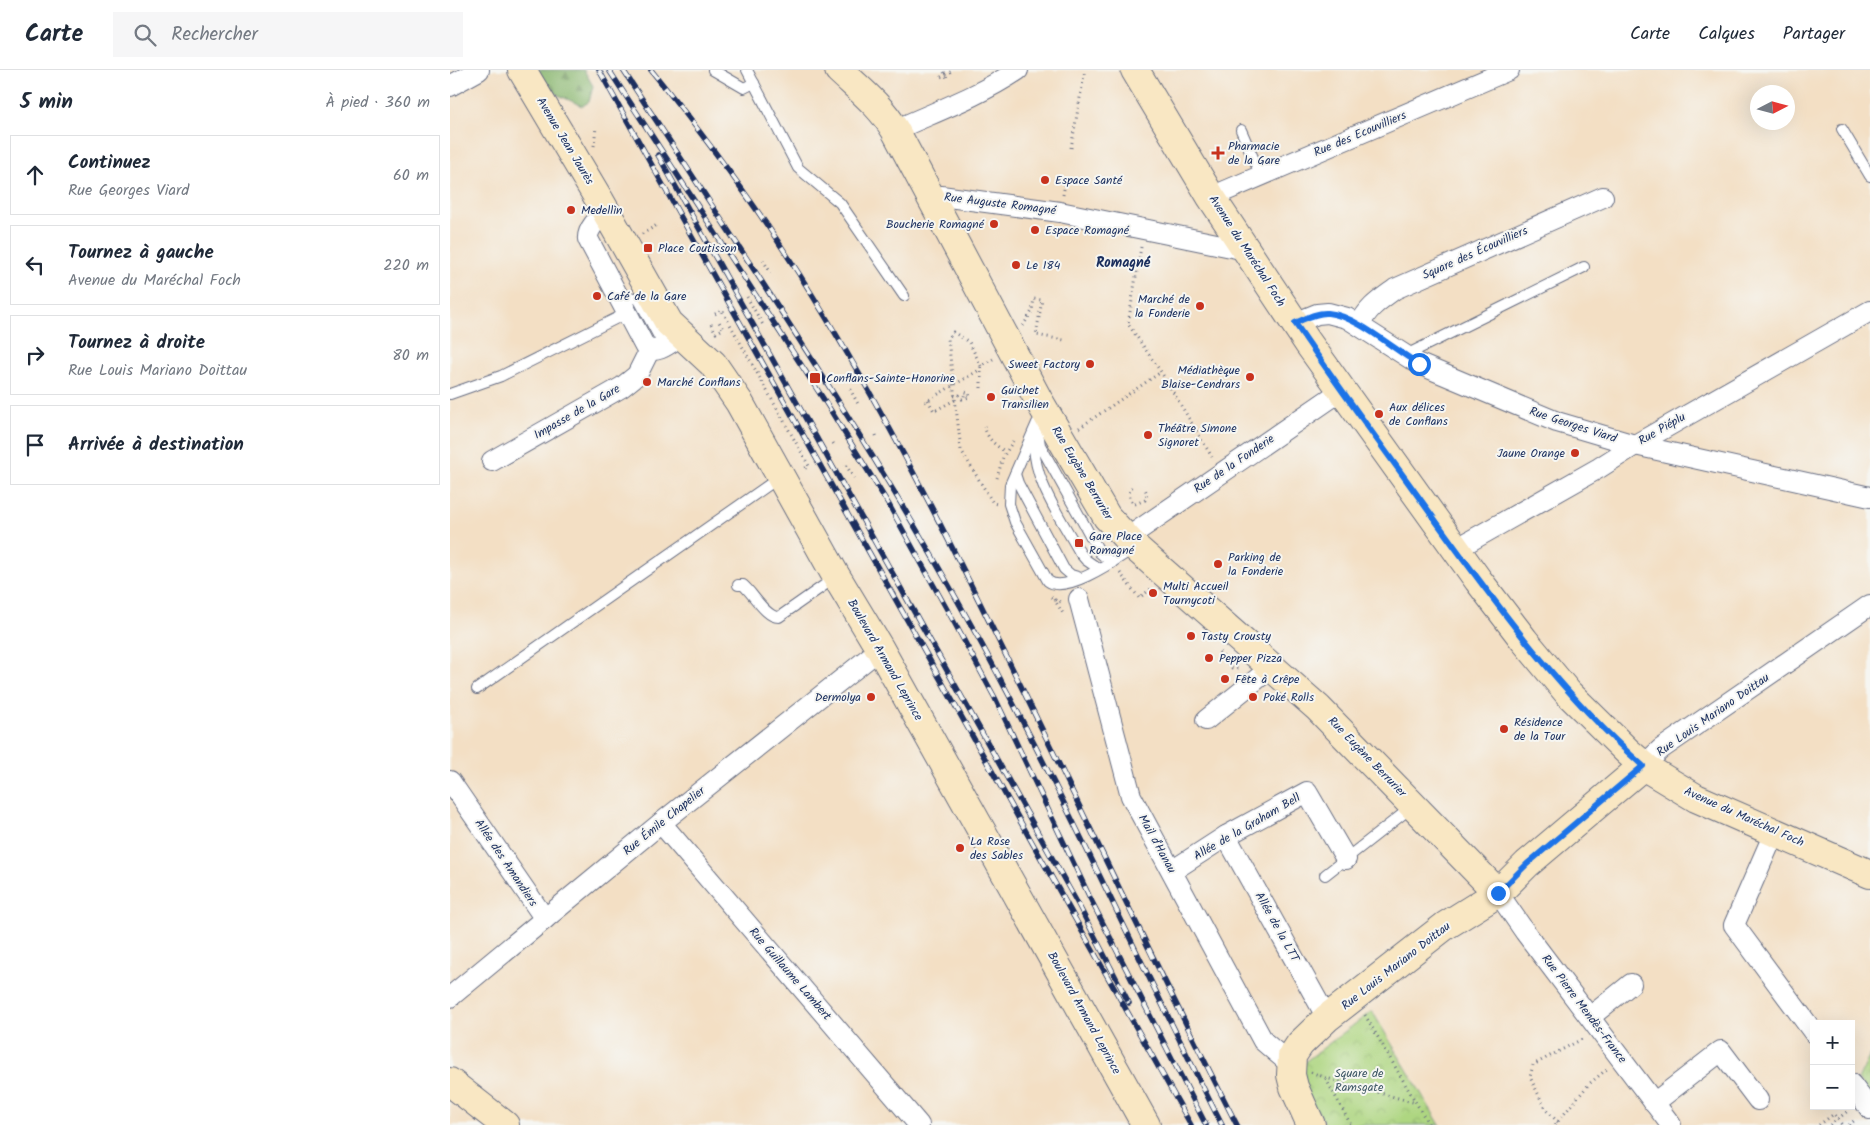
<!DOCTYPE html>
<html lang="fr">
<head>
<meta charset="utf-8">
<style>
  :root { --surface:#fff; --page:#f6f6f7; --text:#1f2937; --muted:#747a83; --line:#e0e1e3 }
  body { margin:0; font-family:Kalam,sans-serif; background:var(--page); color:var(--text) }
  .controls { position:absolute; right:15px; bottom:15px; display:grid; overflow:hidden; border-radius:0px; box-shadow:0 5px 20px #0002 }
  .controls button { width:45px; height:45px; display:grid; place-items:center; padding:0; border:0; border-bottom:1px solid var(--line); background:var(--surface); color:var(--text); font:25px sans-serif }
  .compass { position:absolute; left:1300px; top:15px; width:45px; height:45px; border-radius:50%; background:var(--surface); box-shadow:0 5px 20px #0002; rotate:84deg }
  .stop { position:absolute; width:15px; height:15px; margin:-11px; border:4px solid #1a73e8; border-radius:50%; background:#fff }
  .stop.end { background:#1a73e8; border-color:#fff; box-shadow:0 1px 5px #0008 }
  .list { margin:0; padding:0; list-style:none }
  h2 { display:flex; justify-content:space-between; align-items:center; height:65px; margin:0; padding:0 20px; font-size:21px }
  h2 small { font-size:16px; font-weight:400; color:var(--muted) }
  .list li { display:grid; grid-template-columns:32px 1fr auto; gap:15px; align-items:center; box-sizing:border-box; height:80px; margin:0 10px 10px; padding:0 10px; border:1px solid var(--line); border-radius:0px }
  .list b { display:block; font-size:19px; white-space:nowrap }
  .list p { margin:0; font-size:16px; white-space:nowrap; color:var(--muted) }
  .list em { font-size:16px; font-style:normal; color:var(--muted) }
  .icon { flex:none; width:28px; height:28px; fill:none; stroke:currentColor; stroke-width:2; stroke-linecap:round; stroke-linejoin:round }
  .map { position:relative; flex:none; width:1420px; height:1055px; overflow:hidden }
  header { display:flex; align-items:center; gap:30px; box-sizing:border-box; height:70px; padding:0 25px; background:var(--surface); border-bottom:1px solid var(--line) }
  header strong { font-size:24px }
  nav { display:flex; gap:28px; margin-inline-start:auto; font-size:18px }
  .search { width:350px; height:45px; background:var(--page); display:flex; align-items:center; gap:12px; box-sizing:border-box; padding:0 18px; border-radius:0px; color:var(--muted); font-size:19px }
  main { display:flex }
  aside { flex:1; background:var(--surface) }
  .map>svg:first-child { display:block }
  .forest { fill:url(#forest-firs); stroke:#527366 }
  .park { fill:url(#park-crowns); stroke:#648270 }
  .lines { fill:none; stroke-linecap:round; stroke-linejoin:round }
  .lane-casing { stroke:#676d82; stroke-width:12 }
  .street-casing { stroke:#676d82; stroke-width:22 }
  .secondary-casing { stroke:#676d82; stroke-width:30 }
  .path { stroke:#676d82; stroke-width:3; stroke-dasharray:1 4; stroke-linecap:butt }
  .lane { stroke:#fff; stroke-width:10 }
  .street { stroke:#fff; stroke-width:20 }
  .secondary { stroke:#f9e7c3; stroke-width:28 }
  .rail-casing { stroke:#1b2f5e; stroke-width:5.5 }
  .rail { stroke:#f6f6f2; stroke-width:4; stroke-dasharray:11; stroke-linecap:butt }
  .route { stroke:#1a73e8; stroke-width:6 }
  .poi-dot { fill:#c8321e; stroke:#f6f6f2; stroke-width:2 }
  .labels { text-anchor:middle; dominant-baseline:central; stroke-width:4; stroke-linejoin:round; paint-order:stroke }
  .street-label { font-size:12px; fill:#1b2f5e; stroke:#f6f6f2 }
  .poi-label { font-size:12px; fill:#1b2f5e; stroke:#f6f6f2; text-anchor:start }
  .park-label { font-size:12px; fill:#405967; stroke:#f6f6f2 }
  .neighbourhood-label { font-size:14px; font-weight:bold; fill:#1b2f5e; stroke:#f6f6f2 }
</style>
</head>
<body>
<header>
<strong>Carte</strong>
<div class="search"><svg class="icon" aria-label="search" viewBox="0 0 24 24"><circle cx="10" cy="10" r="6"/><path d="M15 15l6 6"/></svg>Rechercher</div>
<nav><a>Carte</a><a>Calques</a><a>Partager</a></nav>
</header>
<main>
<aside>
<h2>5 min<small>À pied · 360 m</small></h2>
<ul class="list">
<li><svg class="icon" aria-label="ahead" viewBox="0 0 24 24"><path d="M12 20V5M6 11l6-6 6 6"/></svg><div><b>Continuez</b><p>Rue Georges Viard</p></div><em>60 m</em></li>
<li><svg class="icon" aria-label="left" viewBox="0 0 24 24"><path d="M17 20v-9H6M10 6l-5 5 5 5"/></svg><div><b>Tournez à gauche</b><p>Avenue du Maréchal Foch</p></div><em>220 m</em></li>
<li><svg class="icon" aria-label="right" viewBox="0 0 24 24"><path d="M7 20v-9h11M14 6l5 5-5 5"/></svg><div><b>Tournez à droite</b><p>Rue Louis Mariano Doittau</p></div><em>80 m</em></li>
<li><svg class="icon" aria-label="arrive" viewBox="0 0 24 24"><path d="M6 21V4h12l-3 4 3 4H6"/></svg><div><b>Arrivée à destination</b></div></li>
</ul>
</aside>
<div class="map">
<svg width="1420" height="1055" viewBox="0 0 1420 1055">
  <defs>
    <pattern id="forest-firs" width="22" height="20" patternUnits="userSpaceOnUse" patternTransform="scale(1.25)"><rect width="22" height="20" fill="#8ab76f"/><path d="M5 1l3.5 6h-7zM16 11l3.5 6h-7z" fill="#70955e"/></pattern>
    <pattern id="park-crowns" width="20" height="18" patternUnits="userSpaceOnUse" patternTransform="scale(1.25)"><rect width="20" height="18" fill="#aed681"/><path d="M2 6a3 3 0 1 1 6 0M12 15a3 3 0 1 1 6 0" fill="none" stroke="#95b872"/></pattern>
  </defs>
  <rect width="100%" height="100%" fill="#f6f6f2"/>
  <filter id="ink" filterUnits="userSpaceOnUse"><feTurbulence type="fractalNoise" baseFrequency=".02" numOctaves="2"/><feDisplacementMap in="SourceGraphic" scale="10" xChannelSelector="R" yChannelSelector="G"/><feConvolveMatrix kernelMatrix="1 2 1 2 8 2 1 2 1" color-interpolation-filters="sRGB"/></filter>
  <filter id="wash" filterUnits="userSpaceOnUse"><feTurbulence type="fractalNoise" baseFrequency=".0096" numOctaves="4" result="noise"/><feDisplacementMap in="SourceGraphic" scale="20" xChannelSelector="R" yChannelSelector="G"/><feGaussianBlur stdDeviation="1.12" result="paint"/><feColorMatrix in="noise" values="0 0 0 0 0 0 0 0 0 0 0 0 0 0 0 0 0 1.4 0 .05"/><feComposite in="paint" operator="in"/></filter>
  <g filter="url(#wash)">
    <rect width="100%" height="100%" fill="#f3dfc4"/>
    <!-- forest -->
    <path class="forest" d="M82,0H134L143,16L139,32L132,36C108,24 97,24 82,0Z"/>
    <!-- park -->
    <g class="park">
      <polygon points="922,941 990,1055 876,1055 857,1025 852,994"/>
      <polygon points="1420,985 1420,1025 1408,1010"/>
    </g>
  </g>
  <g filter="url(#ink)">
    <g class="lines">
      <defs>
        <g id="lane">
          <polyline points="263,0 294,18 304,13"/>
          <polyline points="297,0 348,98 390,133 454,226"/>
          <polyline points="1392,59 1420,106"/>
          <polyline points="791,60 811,106"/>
          <polyline points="170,229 188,228 214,276"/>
          <polyline points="954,286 1134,197"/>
          <polyline points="0,324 51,306 177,243"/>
          <path d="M587,353L560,415L559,434L565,452L598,511C616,525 667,489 684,478"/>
          <polyline points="587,355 590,375 650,483 662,493"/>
          <path d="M585,367C579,405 612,450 630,483L636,490L649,499"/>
          <polyline points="565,404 568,413 614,499 621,505 631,508"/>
          <path d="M288,515H293C303,523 316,548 329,547L386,507"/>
          <polyline points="27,619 330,407"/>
          <polyline points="875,805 963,736"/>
        </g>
        <g id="street">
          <polyline points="0,16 29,0"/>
          <path d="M445,60C487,41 529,26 568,0"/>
          <polyline points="761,127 1059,0"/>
          <polyline points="482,128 491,126 610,142 796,180"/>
          <path d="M156,143C148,147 137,160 138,169L195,277C207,286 221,272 232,265"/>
          <polyline points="845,253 867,244 878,243 897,248 969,294 1107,352 1185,375 1420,427"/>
          <path d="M910,255C917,238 930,230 945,219L1153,127"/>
          <polyline points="42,391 172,317 187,305 199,281"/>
          <polyline points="677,468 891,321"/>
          <polyline points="1006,479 1149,398 1185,375 1420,241"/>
          <polyline points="629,529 681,726 813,971 840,994"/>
          <polyline points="756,650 812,605"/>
          <polyline points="1193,696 1211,679 1420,535"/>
          <polyline points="0,711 95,849"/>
          <polyline points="211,753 469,1055"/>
          <polyline points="1325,761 1284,855 1364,963"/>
          <polyline points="776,766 877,948"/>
          <polyline points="722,801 776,766 857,722 896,789"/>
          <polyline points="1048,823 1075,862 1221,1055"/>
          <polyline points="0,927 211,753 430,579"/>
          <polyline points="1140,947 1181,914"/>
          <polyline points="1401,1014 1420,1039"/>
          <polyline points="1204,1033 1271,981 1308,1030"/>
        </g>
        <g id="secondary">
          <polyline points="72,0 150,131 219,253 263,294 289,332 386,506 430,579 696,1055"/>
          <path d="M389,0C409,19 431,36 445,60L588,329L657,447L685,477L868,638L1048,823"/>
          <polyline points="685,0 761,127 858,273 1028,510 1074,570 1118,623 1178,682 1198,699 1246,728 1420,804"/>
          <polyline points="0,1012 55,1055"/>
          <polyline points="861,1055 844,1017 841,1005 842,986 850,974 877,948 995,856 1048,823 1077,794 1193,696"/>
        </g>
      </defs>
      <!-- lane casing -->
      <use href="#lane" class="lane-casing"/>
      <!-- street casing -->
      <use href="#street" class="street-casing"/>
      <!-- secondary casing -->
      <use href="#secondary" class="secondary-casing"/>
      <!-- path -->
      <g class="path">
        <polyline points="494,2 498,10"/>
        <polyline points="491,7 504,0"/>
        <polyline points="144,76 146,57"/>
        <polyline points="621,78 635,0"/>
        <polyline points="613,125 616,108"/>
        <polyline points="192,164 207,155"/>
        <polyline points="691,177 678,254 711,302 762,387"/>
        <polyline points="313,190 321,203"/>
        <polyline points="297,227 313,255"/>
        <polyline points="265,244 272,240 359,396 352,400"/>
        <polyline points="261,254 266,263 273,259 268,250"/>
        <polyline points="573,256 582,241 584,229 592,230 586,265 614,270"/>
        <polyline points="531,296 519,272 503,262 498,269 511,380 543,433 547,434"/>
        <polyline points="531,318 531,296 543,289"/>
        <polyline points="400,319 408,334"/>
        <polyline points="504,326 509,325 512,329 520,327 519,323 515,322 514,327"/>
        <polyline points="478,330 484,341 505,330"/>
        <polyline points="475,332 531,299"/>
        <path d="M534,356C538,370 545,375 556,382"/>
        <polyline points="629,358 711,302"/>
        <polyline points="426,365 427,368"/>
        <polyline points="383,373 385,376"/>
        <polyline points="396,395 404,408"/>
        <polyline points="547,408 553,387 563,371"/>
        <path d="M682,417L679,423C680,428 680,431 685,434"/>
        <polyline points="685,434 695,430 697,424 695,419"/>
        <polyline points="670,503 689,528 701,519"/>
        <polyline points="601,527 608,532 613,531"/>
        <polyline points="604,529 614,545"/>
        <polyline points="769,582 782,598 790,599"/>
        <polyline points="915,945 979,1055"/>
        <polyline points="861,1002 876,1008 966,1033"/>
        <polyline points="876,1009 901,1055"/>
        <polyline points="1108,1052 1096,1040 1080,1007 1083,995 1134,968"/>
        <polyline points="1105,1055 1139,1014 1157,999"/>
        <polyline points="1369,1055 1384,1044 1392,1055"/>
        <polyline points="1380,1055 1399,1040"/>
        <polyline points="1399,1055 1406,1049"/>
      </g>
      <!-- lane -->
      <use href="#lane" class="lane"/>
      <!-- street -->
      <use href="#street" class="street"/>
      <!-- secondary -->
      <use href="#secondary" class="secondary"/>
      <defs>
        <g id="rail">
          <polyline points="149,0 257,194 741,1055"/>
          <polyline points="159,0 378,336 439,435 504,552 545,628 642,832 756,1055"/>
          <path d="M173,0C292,182 415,363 520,553C611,717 687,888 772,1055"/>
          <path d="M201,0C247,57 291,115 331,176C421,313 495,461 567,608C640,757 711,907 787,1055"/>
          <polyline points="208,85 629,836 679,933"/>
        </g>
      </defs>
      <!-- rail casing -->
      <use href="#rail" class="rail-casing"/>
      <!-- rail -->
      <use href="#rail" class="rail"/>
    </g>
  </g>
  <g class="lines" filter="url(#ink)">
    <!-- route -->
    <path class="route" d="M969,294C943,279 907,246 878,243C866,242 855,249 845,253C891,321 940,387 988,454C1050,540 1113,625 1193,696L1077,794L1048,823"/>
  </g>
  <!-- markers -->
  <g class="poi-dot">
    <path d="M765.5 75.5h5v5h5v5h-5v5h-5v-5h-5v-5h5z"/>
    <circle cx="595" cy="110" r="5"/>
    <circle cx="121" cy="140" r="5"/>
    <circle cx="544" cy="154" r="5"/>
    <circle cx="585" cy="160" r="5"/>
    <rect x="193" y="173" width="10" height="10" rx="2.5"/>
    <circle cx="566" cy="195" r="5"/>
    <circle cx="147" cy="226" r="5"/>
    <circle cx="750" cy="236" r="5"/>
    <circle cx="640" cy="294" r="5"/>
    <circle cx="800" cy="307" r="5"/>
    <rect x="359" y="302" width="12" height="12" rx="2.5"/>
    <circle cx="197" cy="312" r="5"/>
    <circle cx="541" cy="327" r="5"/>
    <circle cx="929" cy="344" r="5"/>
    <circle cx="698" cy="365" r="5"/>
    <circle cx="1125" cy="383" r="5"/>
    <rect x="624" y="468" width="10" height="10" rx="2.5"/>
    <circle cx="768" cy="494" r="5"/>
    <circle cx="703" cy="523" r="5"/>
    <circle cx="741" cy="566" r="5"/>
    <circle cx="759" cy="588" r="5"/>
    <circle cx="775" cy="609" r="5"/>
    <circle cx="421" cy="627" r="5"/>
    <circle cx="803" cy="627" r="5"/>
    <circle cx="1054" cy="659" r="5"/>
    <circle cx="510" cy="778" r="5"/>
  </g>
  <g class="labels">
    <!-- street labels -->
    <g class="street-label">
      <text transform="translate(910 64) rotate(-23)">Rue des Ecouvilliers</text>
      <text transform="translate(115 71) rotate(59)">Avenue Jean Jaurès</text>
      <text transform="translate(550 134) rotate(7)">Rue Auguste Romagné</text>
      <text transform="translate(797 181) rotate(57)">Avenue du Maréchal Foch</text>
      <text transform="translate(1025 183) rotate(-24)">Square des Écouvilliers</text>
      <text transform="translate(127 342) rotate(-30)">Impasse de la Gare</text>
      <text transform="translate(1123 355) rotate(18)">Rue Georges Viard</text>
      <text transform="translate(1212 359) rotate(-30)">Rue Piéplu</text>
      <text transform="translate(784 394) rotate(-34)">Rue de la Fonderie</text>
      <text transform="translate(632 403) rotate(59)">Rue Eugène Berrurier</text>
      <text transform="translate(435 590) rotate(60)">Boulevard Armand Leprince</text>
      <text transform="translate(1263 645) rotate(-35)">Rue Louis Mariano Doittau</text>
      <text transform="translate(917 687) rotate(46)">Rue Eugène Berrurier</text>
      <text transform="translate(1294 747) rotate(24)">Avenue du Maréchal Foch</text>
      <text transform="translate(214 751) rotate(-39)">Rue Émile Chapelier</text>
      <text transform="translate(797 757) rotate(-30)">Allée de la Graham Bell</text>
      <text transform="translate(707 774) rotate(61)">Mail d'Hanau</text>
      <text transform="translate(56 793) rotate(56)">Allée des Amandiers</text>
      <text transform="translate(827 857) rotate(61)">Allée de la LTT</text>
      <text transform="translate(946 896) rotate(-38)">Rue Louis Mariano Doittau</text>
      <text transform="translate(340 904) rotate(49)">Rue Guillaume Lambert</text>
      <text transform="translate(1134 939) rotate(53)">Rue Pierre Mendès-France</text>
      <text transform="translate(634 943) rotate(61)">Boulevard Armand Leprince</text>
    </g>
    <!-- poi labels -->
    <g class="poi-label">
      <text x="778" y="76">Pharmacie<tspan x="778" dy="14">de la Gare</tspan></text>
      <text x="605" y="110">Espace Santé</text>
      <text x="131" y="140">Medellìn</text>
      <text x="534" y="154" text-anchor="end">Boucherie Romagné</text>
      <text x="595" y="160">Espace Romagné</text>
      <text x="208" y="178">Place Coutisson</text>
      <text x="576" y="195">Le 184</text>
      <text x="157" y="226">Café de la Gare</text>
      <text x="740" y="229" text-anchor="end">Marché de<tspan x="740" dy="14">la Fonderie</tspan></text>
      <text x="630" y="294" text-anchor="end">Sweet Factory</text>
      <text x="790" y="300" text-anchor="end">Médiathèque<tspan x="790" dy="14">Blaise-Cendrars</tspan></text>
      <text x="376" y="308">Conflans-Sainte-Honorine</text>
      <text x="207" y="312">Marché Conflans</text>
      <text x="551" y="320">Guichet<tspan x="551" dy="14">Transilien</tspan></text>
      <text x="939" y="337">Aux délices<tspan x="939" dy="14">de Conflans</tspan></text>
      <text x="708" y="358">Théâtre Simone<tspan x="708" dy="14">Signoret</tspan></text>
      <text x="1115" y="383" text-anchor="end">Jaune Orange</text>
      <text x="639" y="466">Gare Place<tspan x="639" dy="14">Romagné</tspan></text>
      <text x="778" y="487">Parking de<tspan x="778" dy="14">la Fonderie</tspan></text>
      <text x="713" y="516">Multi Accueil<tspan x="713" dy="14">Tournycoti</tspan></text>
      <text x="751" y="566">Tasty Crousty</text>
      <text x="769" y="588">Pepper Pizza</text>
      <text x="785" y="609">Fête à Crêpe</text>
      <text x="411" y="627" text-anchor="end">Dermolya</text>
      <text x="813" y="627">Poké Rolls</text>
      <text x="1064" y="652">Résidence<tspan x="1064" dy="14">de la Tour</tspan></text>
      <text x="520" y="771">La Rose<tspan x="520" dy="14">des Sables</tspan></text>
    </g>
    <!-- park labels -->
    <g class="park-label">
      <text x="909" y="1003">Square de<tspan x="909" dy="14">Ramsgate</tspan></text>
    </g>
    <!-- neighbourhood labels -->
    <g class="neighbourhood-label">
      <text x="673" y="193">Romagné</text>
    </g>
  </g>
</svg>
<div class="controls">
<button>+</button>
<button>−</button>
</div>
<svg class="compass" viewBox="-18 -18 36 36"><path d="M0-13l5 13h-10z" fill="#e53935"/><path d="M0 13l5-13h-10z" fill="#747a83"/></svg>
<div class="stop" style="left:969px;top:294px"></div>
<div class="stop end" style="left:1048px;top:823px"></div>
</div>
</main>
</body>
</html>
